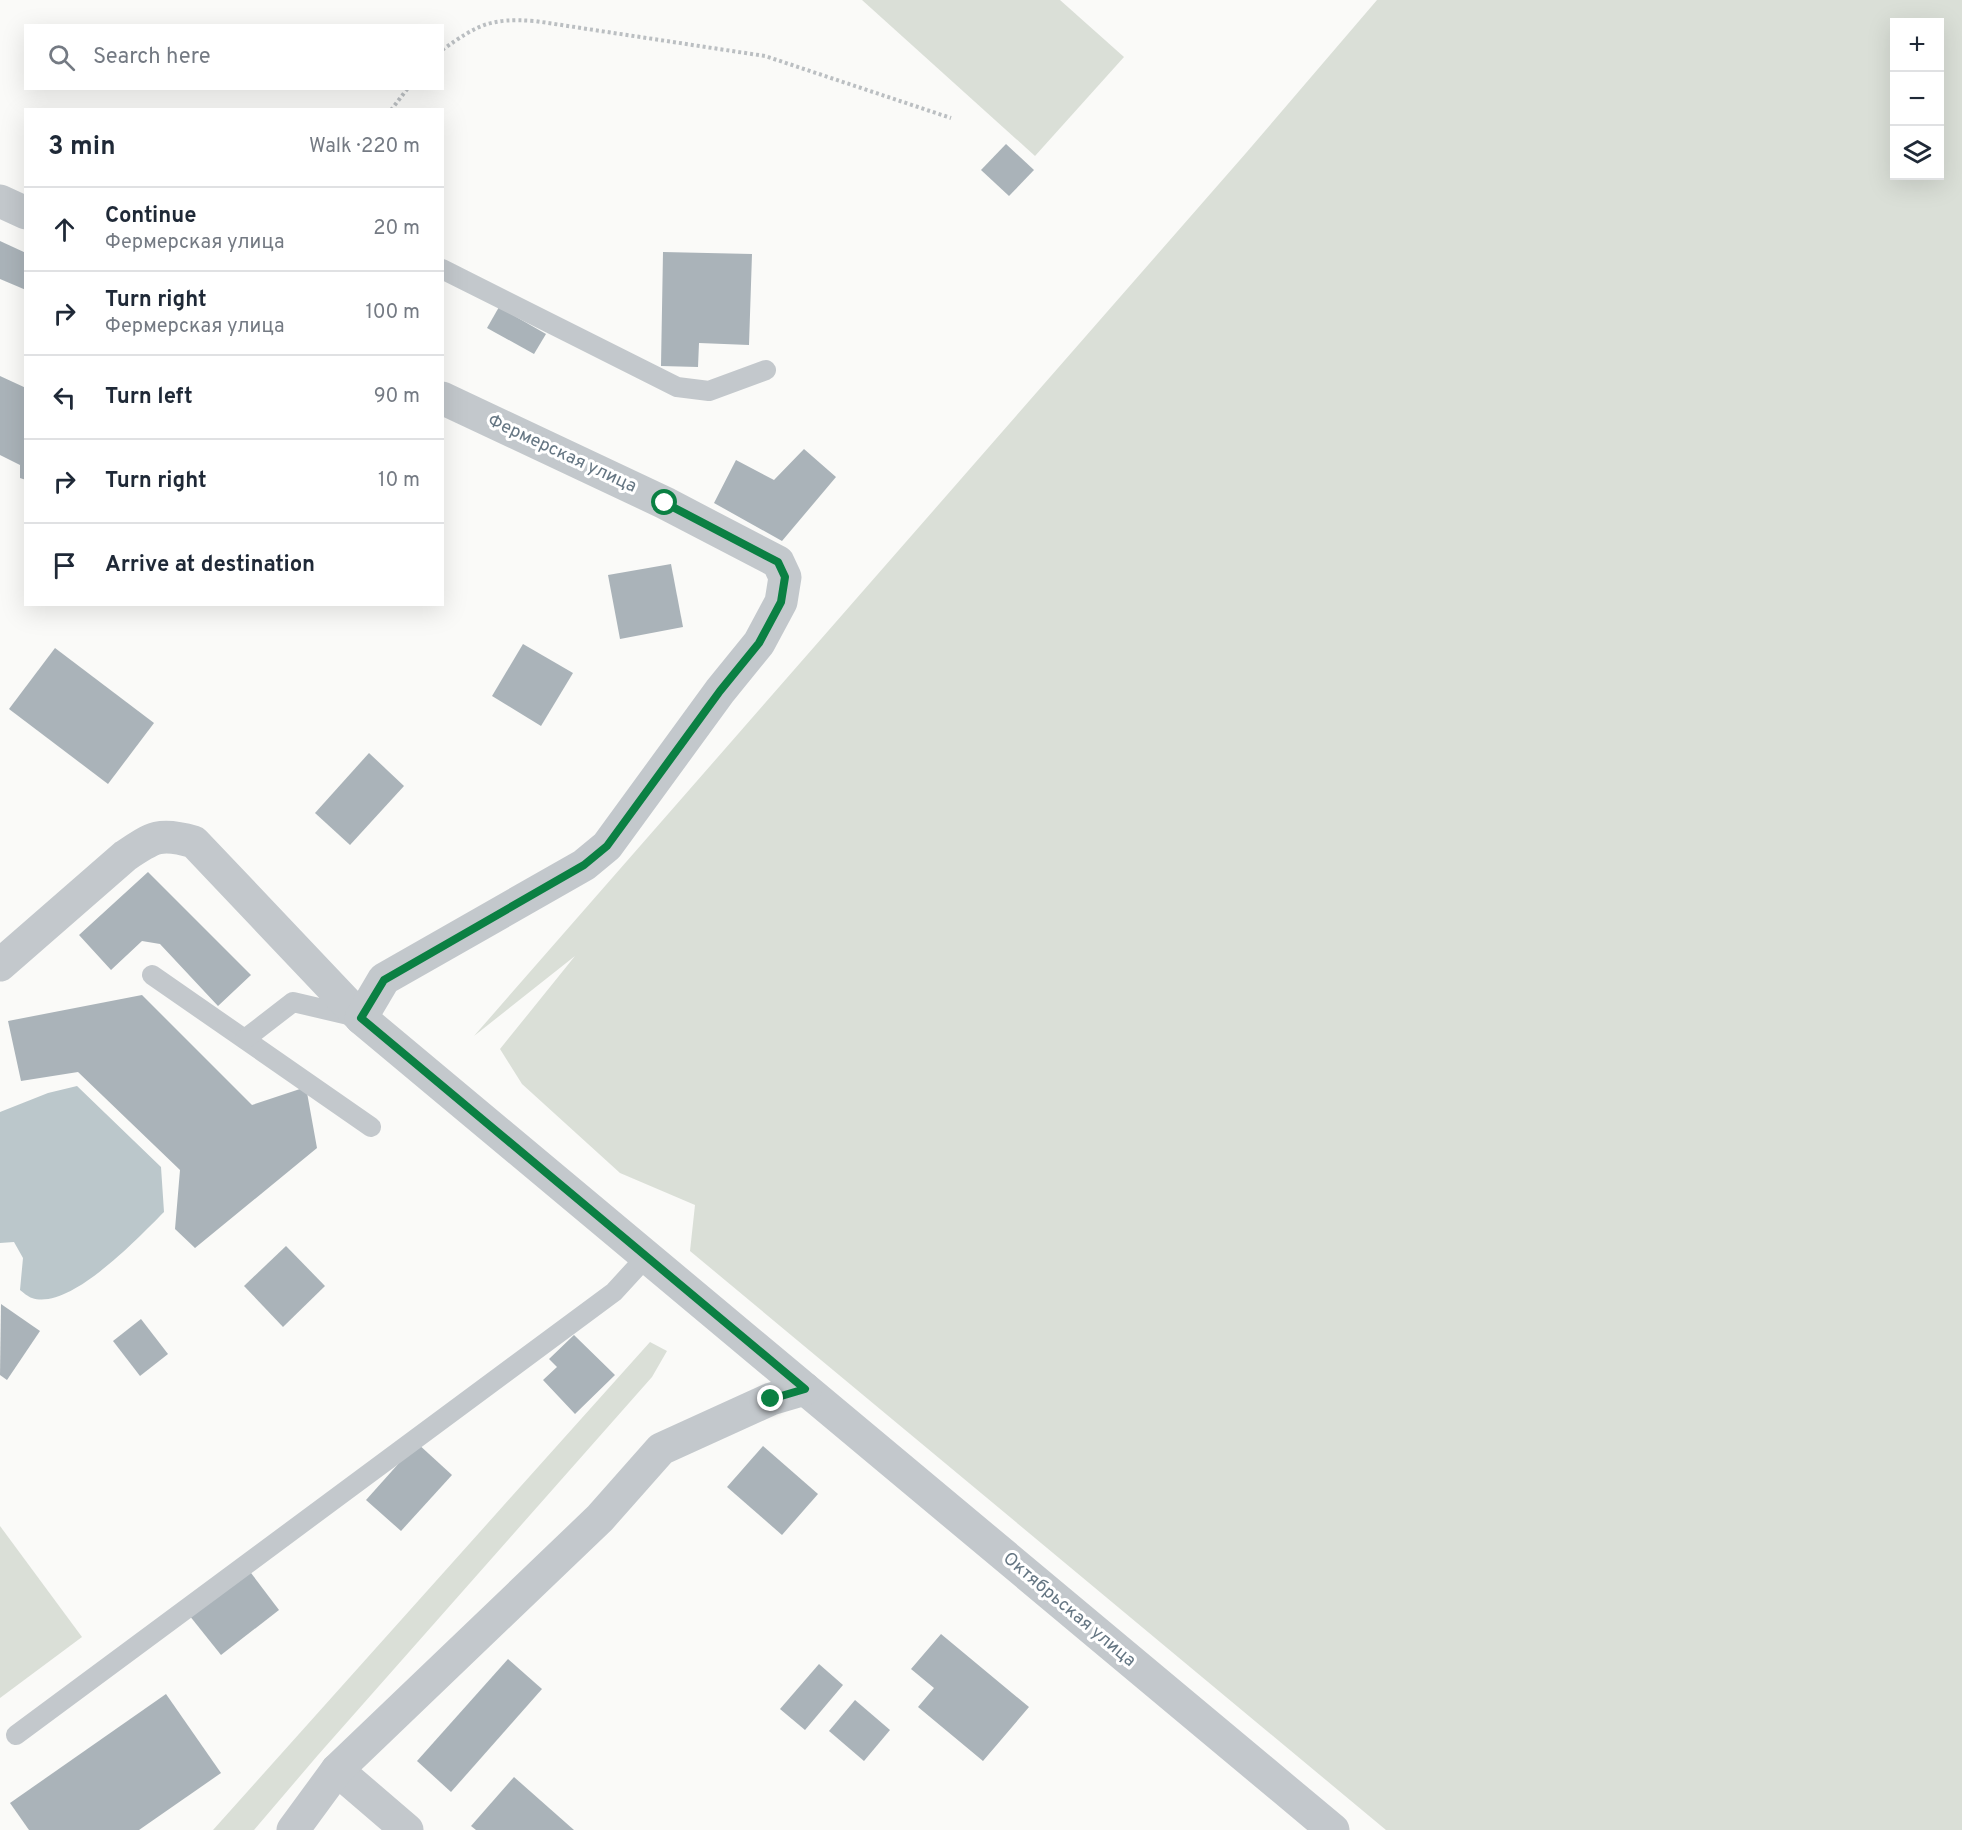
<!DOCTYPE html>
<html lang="en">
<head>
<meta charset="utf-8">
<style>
  :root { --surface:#fff; --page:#f2f2f3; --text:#1f2937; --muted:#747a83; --line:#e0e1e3 }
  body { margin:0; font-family:Overpass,sans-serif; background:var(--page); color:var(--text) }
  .controls { position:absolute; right:18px; top:18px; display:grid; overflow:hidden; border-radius:0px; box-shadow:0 6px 24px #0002 }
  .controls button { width:54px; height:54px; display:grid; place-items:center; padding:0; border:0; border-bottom:2px solid var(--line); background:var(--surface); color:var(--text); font:30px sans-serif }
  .stop { position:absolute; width:18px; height:18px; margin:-14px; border:4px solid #0b8043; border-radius:50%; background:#fff }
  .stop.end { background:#0b8043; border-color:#fff; box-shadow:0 2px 6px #0008 }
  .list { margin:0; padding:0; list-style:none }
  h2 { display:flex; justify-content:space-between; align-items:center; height:78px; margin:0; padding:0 24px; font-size:26px }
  h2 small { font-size:20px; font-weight:400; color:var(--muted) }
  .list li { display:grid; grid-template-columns:39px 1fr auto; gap:18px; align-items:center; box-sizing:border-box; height:84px; padding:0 24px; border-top:2px solid var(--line) }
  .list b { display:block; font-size:22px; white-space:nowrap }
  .list p { margin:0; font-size:20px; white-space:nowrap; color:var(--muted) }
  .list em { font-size:20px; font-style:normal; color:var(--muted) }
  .icon { flex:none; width:33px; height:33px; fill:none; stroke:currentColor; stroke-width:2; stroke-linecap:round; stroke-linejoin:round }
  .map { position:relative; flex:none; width:1962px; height:1830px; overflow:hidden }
  .search { position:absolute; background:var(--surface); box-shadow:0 6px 24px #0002; left:24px; top:24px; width:420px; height:66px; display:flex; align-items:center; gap:15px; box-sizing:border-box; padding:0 21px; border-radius:0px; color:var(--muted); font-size:22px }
  .panel { position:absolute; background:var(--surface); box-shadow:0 6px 24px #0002; left:24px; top:108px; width:420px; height:498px; border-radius:0px }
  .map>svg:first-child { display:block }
  .green { fill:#dadfd7; fill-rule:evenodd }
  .water { fill:#bbc7cb }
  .building { fill:#aab3b9 }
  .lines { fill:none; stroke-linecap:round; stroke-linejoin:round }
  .path { stroke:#bbbfc2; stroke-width:4; stroke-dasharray:3 3; stroke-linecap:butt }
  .service { stroke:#c3c8cc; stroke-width:20 }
  .minor { stroke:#c3c8cc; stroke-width:33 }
  .route { stroke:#0b8043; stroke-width:8 }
  .labels { text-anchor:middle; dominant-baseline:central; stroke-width:6; stroke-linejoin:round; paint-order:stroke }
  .street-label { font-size:18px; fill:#657683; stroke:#fff }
</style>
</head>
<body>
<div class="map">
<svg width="1962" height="1830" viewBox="0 0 1962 1830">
  <rect width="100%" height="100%" fill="#fafaf8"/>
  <!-- green -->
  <g class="green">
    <polygon points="862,0 1060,0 1124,57 1035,156"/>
    <path d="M1377,0H1962V1830H1386L690,1251L695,1205L620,1173L522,1084L500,1049L575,956L474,1036L1246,153ZM1940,22V176H1894V22Z"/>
    <polygon points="650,1342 667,1351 652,1377 318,1755 254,1830 213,1830"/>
    <polygon points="0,1526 82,1637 0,1698"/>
  </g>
  <!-- water -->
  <path class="water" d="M77,1086L161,1167L164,1212C139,1237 70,1311 32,1298C28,1297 23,1292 20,1290L23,1258L14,1242L0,1243V1112L48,1093Z"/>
  <!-- building -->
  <g class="building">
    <polygon points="1006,144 1034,170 1009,196 981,170"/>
    <polygon points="0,241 26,253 26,290 0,279"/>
    <polygon points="663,252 752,254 749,345 699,343 698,367 661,366"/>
    <polygon points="499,307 546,334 534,354 487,328"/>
    <polygon points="0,376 26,388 26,480 20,478 20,465 0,455"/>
    <polygon points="804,449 836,477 782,541 714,503 736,460 774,480"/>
    <polygon points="671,564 683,627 620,639 608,575"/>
    <polygon points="523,644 573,673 541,726 492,696"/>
    <polygon points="55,648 154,723 108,784 9,709"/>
    <polygon points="369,753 404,786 350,845 315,813"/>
    <polygon points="148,872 251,975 218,1006 160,944 142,941 111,970 79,935"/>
    <polygon points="142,995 252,1105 306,1087 317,1148 195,1248 175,1229 180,1170 78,1072 21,1081 8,1021"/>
    <polygon points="286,1246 325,1286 283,1327 244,1286"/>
    <polygon points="1,1304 40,1331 7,1380 0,1375"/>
    <polygon points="141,1319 168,1354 140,1376 113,1341"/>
    <polygon points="574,1335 615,1375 575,1414 543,1380 557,1367 549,1359"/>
    <polygon points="417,1443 452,1475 401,1531 366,1500"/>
    <polygon points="763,1446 818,1494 782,1535 727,1487"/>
    <polygon points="248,1569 279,1610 221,1655 189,1615"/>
    <polygon points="941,1634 1029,1707 983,1761 918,1707 934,1688 911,1669"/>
    <polygon points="508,1659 542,1689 451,1792 417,1761"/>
    <polygon points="819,1664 843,1685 805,1730 780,1709"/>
    <polygon points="166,1694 221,1773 139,1830 29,1830 10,1803"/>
    <polygon points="855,1700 890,1730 864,1761 829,1731"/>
    <polygon points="514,1777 574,1830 476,1830 471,1826"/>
  </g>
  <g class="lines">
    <!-- path -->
    <g class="path">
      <path d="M442,50C479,24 490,18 535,21L765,56L951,118"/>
      <polyline points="391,110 408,88"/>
    </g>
    <!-- service -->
    <g class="service">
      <polyline points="442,269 677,387 709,391 766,370"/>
      <polyline points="152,975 371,1127"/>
      <polyline points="245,1039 293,1002 357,1017"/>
      <polyline points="16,1735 614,1292 647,1256"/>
    </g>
    <!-- minor -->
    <g class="minor">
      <polyline points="0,201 26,213"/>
      <path d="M0,965L125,856C153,837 160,832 194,842L361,1018L1333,1830"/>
      <polyline points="361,1018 384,979 584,865 607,846 720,691 759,643 781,602 785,577 778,562 665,503 442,398"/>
      <polyline points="337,1770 407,1830"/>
      <polyline points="293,1830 337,1770 600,1518 661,1449 771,1399 805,1389"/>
    </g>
  </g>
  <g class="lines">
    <!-- route -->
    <polyline class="route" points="665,503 778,562 785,577 781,602 759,643 720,691 607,846 584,865 384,980 361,1018 805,1389 771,1399"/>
  </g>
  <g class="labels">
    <!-- street labels -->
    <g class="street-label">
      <text transform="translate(562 454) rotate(25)">Фермерская улица</text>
      <text transform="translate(1069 1610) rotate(40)">Октябрьская улица</text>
    </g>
  </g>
</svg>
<div class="controls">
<button>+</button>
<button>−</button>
<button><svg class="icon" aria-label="layers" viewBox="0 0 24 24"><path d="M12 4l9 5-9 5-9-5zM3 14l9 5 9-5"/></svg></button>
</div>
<div class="stop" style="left:665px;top:503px"></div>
<div class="stop end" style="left:771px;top:1399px"></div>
<div class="search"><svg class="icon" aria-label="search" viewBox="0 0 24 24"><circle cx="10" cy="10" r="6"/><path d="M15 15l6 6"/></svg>Search here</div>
<section class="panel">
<h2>3 min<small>Walk · 220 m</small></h2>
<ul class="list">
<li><svg class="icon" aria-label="ahead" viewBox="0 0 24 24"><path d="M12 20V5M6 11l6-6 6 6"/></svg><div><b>Continue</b><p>Фермерская улица</p></div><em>20 m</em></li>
<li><svg class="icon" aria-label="right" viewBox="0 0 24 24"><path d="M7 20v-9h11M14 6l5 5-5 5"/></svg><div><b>Turn right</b><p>Фермерская улица</p></div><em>100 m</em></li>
<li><svg class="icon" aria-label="left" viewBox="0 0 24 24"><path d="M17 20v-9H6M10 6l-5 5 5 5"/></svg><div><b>Turn left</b></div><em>90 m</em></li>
<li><svg class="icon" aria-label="right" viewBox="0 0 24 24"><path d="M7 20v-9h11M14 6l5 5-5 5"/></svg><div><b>Turn right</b></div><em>10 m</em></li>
<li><svg class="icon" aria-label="arrive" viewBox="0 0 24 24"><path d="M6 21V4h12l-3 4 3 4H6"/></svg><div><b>Arrive at destination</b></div></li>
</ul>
</section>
</div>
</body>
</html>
